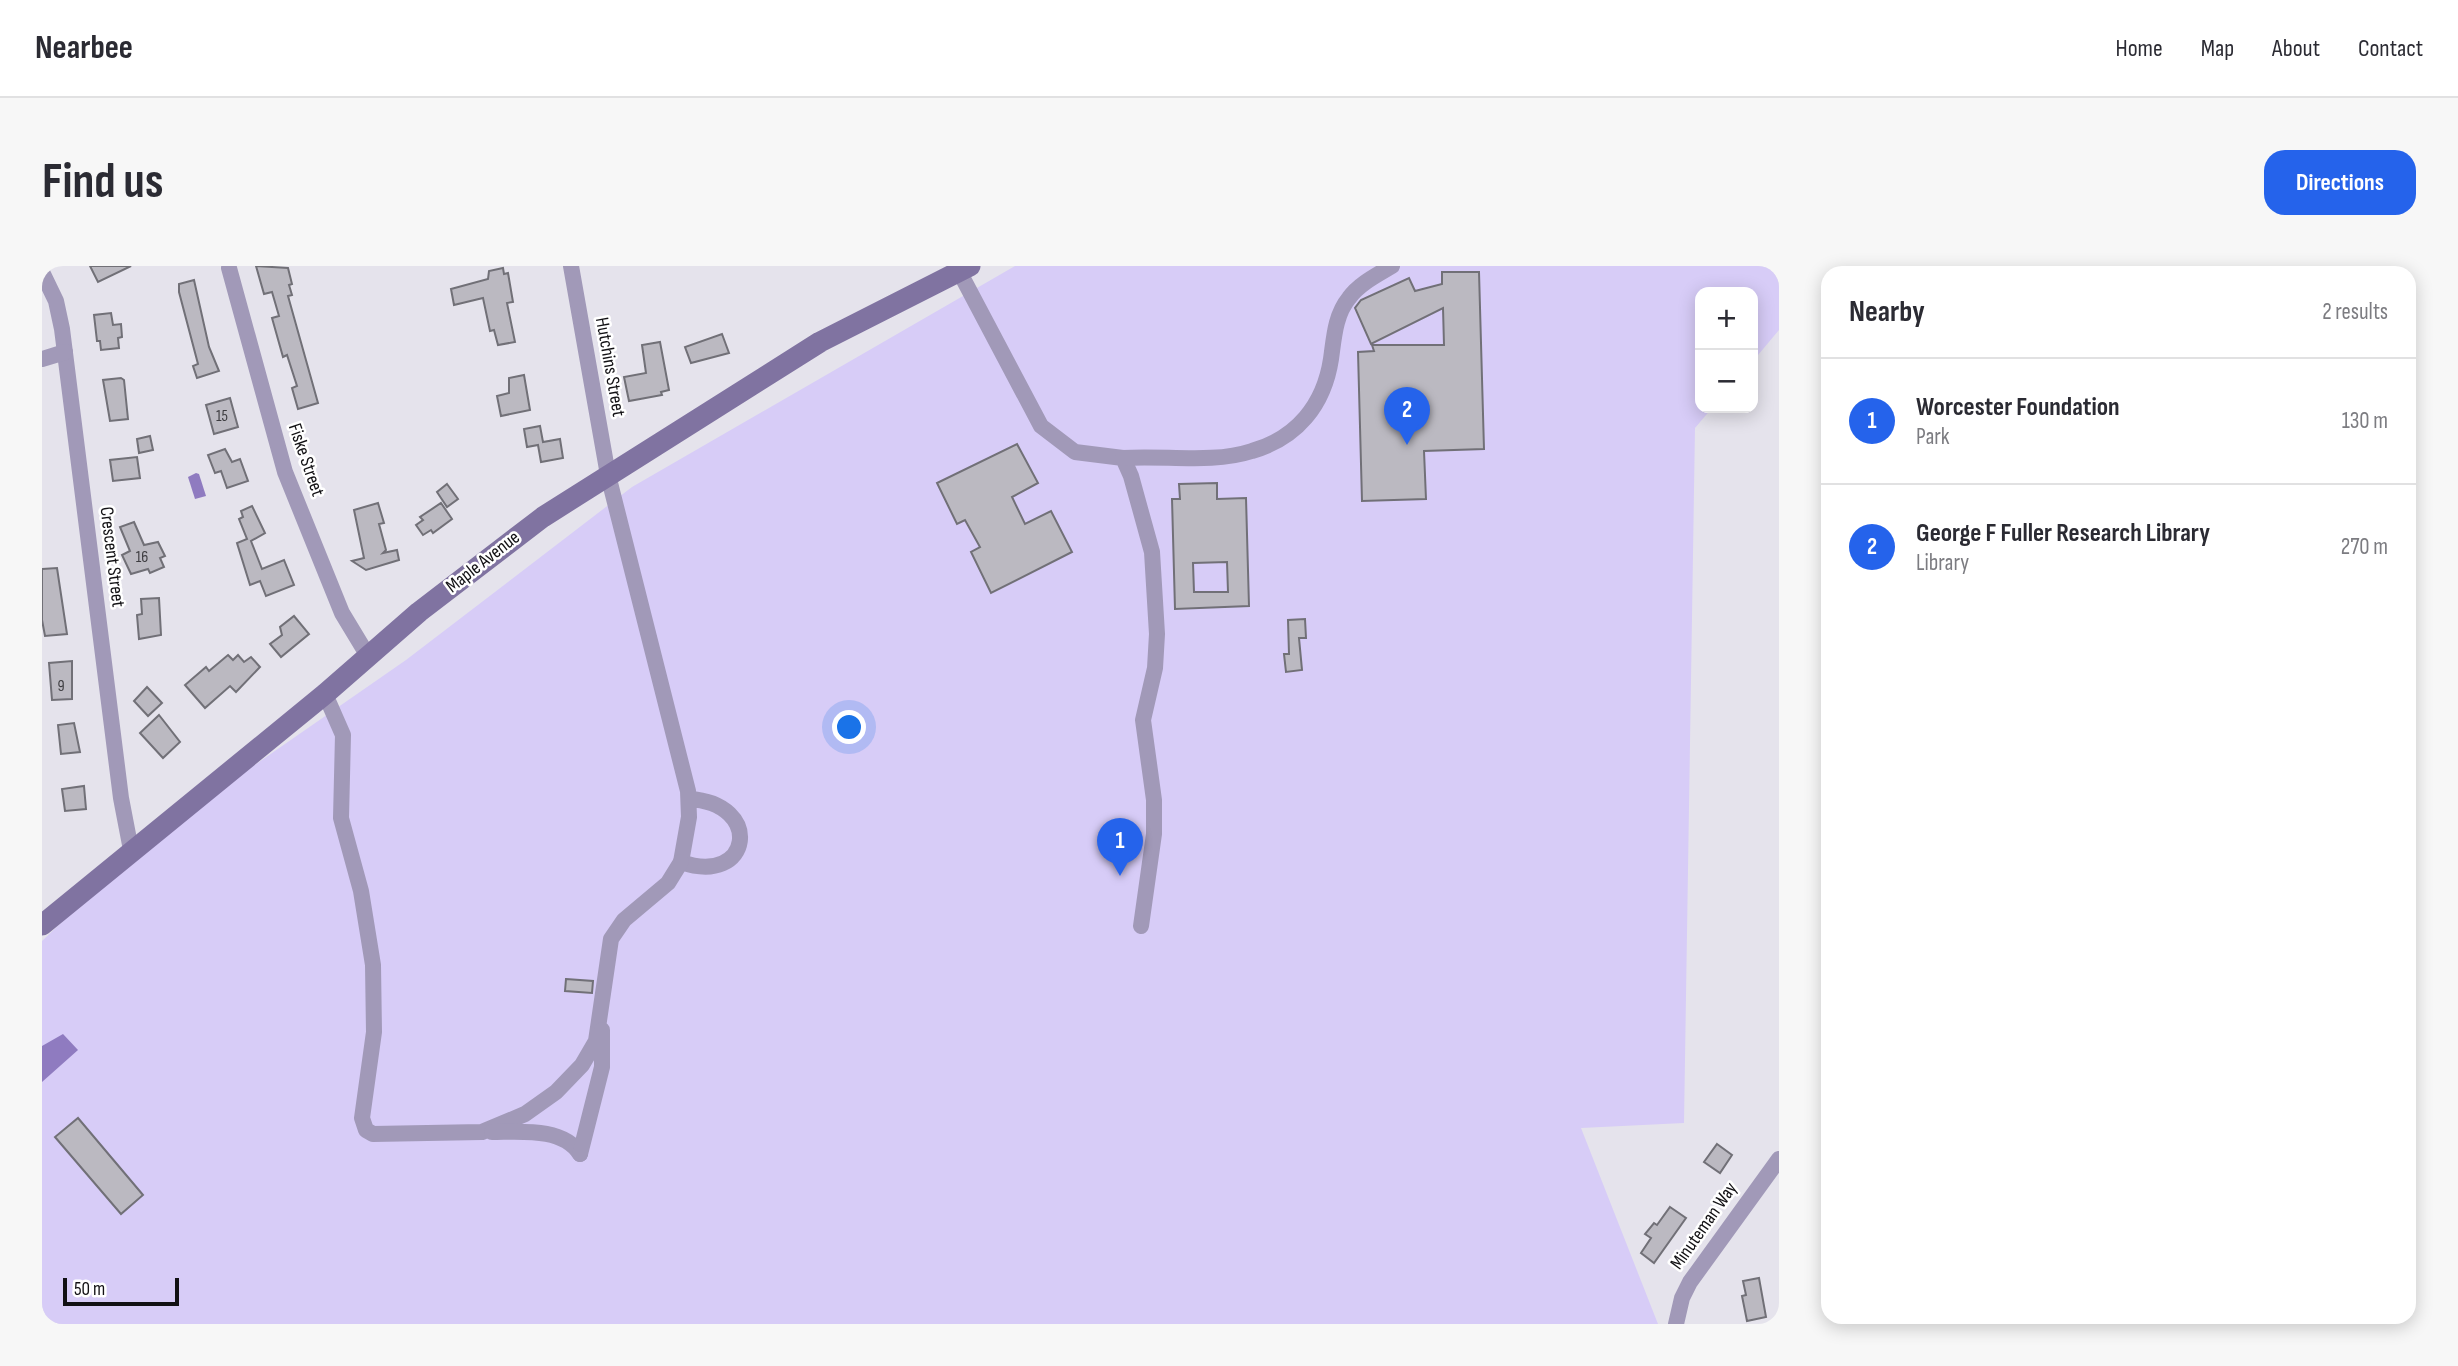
<!DOCTYPE html>
<html lang="en">
<head>
<meta charset="utf-8">
<style>
  :root { --surface:#fff; --page:#f7f7f7; --text:#2b2b33; --muted:#7c7c81; --line:#e1e1e2; --accent:#2563eb }
  body { margin:0; font-family:"Sofia Sans Condensed",sans-serif; background:var(--page); color:var(--text) }
  .controls { position:absolute; right:21px; top:21px; display:grid; overflow:hidden; border-radius:14px; box-shadow:0 4px 18px #0003 }
  .controls button { width:63px; height:63px; display:grid; place-items:center; padding:0; border:0; border-bottom:2px solid var(--line); background:var(--surface); color:var(--text); font:35px sans-serif }
  .scale { position:absolute; left:21px; bottom:18px; width:116px; box-sizing:border-box; padding-left:7px; border:4px solid #121114; border-top:0; font-size:19px; line-height:24px; white-space:nowrap; color:#121114; -webkit-text-stroke:5px #fff; paint-order:stroke }
  .you { position:absolute; left:808px; top:462px; width:24px; height:24px; margin:-18px; border:5px solid #fff; border-radius:50%; background:#1a73e8; box-shadow:0 0 0 10px #1a73e833 }
  .badge { display:grid; place-items:center; width:46px; height:46px; border-radius:50%; background:var(--accent); color:#fff; font-size:23px; font-weight:700 }
  .pin { position:absolute; translate:-50% -58px; filter:drop-shadow(0 2px 4px #0008) }
  .pin::after { content:''; position:absolute; top:37px; width:24px; height:21px; background:inherit; clip-path:polygon(0 0,100% 0,50% 100%) }
  .list { margin:0; padding:0; list-style:none }
  h2 { display:flex; justify-content:space-between; align-items:center; height:91px; margin:0; padding:0 28px; font-size:30px }
  h2 small { font-size:23px; font-weight:400; color:var(--muted) }
  .list li { display:grid; grid-template-columns:46px 1fr auto; gap:21px; align-items:center; box-sizing:border-box; height:126px; padding:0 28px; border-top:2px solid var(--line) }
  .list b { display:block; font-size:26px; white-space:nowrap }
  .list p { margin:0; font-size:23px; white-space:nowrap; color:var(--muted) }
  .list em { font-size:23px; font-style:normal; color:var(--muted) }
  .map { position:relative; flex:none; width:1737px; height:1058px; overflow:hidden; border-radius:21px }
  header { display:flex; align-items:center; gap:42px; box-sizing:border-box; height:98px; padding:0 35px; background:var(--surface); border-bottom:2px solid var(--line) }
  header strong { font-size:33px }
  nav { display:flex; gap:38px; margin-inline-start:auto; font-size:24px }
  .intro { display:flex; align-items:center; justify-content:space-between; box-sizing:border-box; height:168px; padding:0 42px }
  h1 { margin:0; font-size:49px }
  .button { padding:18px 32px; border-radius:21px; background:var(--accent); color:#fff; font-size:24px; font-weight:700 }
  main { display:flex; gap:42px; padding:0 42px }
  aside { flex:1; background:var(--surface); border-radius:21px; box-shadow:0 4px 18px #0003 }
  .map>svg:first-child { display:block }
  .green { fill:#d7ccf7 }
  .water { fill:#8f7bc0 }
  .building { fill:#bbb9c1; stroke:#717077; stroke-width:2; fill-rule:evenodd }
  .lines { fill:none; stroke-linecap:round; stroke-linejoin:round }
  .street { stroke:#a199b8; stroke-width:16 }
  .secondary { stroke:#8073a1; stroke-width:21 }
  .labels { text-anchor:middle; dominant-baseline:central; stroke-width:5; stroke-linejoin:round; paint-order:stroke }
  .number-label { font-size:16px; fill:#3c3b3f }
  .street-label { font-size:19px; fill:#121114; stroke:#fff }
</style>
</head>
<body>
<header>
<strong>Nearbee</strong>
<nav><a>Home</a><a>Map</a><a>About</a><a>Contact</a></nav>
</header>
<div class="intro"><h1>Find us</h1><a class="button">Directions</a></div>
<main>
<div class="map">
<svg width="1737" height="1058" viewBox="0 0 1737 1058">
  <rect width="100%" height="100%" fill="#e5e3ec"/>
  <!-- green -->
  <polygon class="green" points="973,0 1737,0 1737,64 1711,95 1711,26 1658,26 1658,142 1670,142 1653,162 1642,857 1539,862 1616,1058 0,1058 0,675 109,571 364,394 590,221"/>
  <!-- water -->
  <g class="water">
    <polygon points="154,207 157,208 164,230 153,233 146,211"/>
    <polygon points="21,768 36,784 0,816 0,780"/>
  </g>
  <!-- building -->
  <g class="building">
    <polygon points="48,0 89,0 56,16"/>
    <polygon points="214,0 246,2 250,18 247,19 250,29 246,30 276,137 256,143 250,122 255,120 245,89 241,91 230,52 237,50 230,26 222,28"/>
    <polygon points="461,2 462,8 466,7 471,36 465,37 473,76 456,79 452,64 448,65 441,32 412,39 409,23 446,13 447,5"/>
    <polygon points="1400,6 1437,6 1442,183 1382,185 1384,233 1320,235 1316,86 1332,85 1330,79 1402,79 1401,42 1329,78 1313,42 1319,34 1367,12 1373,25 1400,18"/>
    <polygon points="152,14 167,81 177,105 155,112 151,100 156,98 137,26 137,18"/>
    <polygon points="69,47 71,59 79,58 80,71 76,72 77,82 59,84 58,75 55,75 52,49"/>
    <polygon points="680,68 687,87 649,97 643,81"/>
    <polygon points="618,76 627,124 619,126 620,129 587,135 582,111 604,107 600,79"/>
    <polygon points="482,109 488,144 459,150 455,130 467,127 467,112"/>
    <polygon points="79,112 82,114 86,153 68,155 61,114"/>
    <polygon points="188,132 196,161 172,168 164,139"/>
    <polygon points="498,160 501,176 518,173 521,192 499,196 496,179 485,181 482,163"/>
    <polygon points="108,170 111,184 97,187 95,173"/>
    <polygon points="975,178 996,217 970,231 983,258 1009,245 1030,286 949,327 929,286 938,281 923,254 915,258 895,217"/>
    <polygon points="183,183 190,196 198,193 206,215 185,222 179,205 173,207 166,189"/>
    <polygon points="95,191 98,212 71,215 68,194"/>
    <path d="M1175,217V233L1204,232L1207,340L1133,343L1130,233H1138L1137,218ZM1185,296L1186,326H1152L1151,297Z"/>
    <polygon points="405,218 416,233 405,241 395,226"/>
    <polygon points="336,237 342,257 337,258 344,284 341,287 355,284 357,294 324,304 310,295 322,292 312,244"/>
    <polygon points="399,237 410,253 391,267 389,264 381,269 374,259 381,254 378,251"/>
    <polygon points="210,240 223,267 209,275 220,303 242,294 252,319 224,330 218,315 208,319 195,277 205,273 197,253 201,251 199,245"/>
    <polygon points="92,256 102,279 116,276 123,290 118,292 122,301 108,307 106,303 89,308 80,289 88,285 78,261"/>
    <polygon points="15,302 25,368 3,370 0,354 0,303"/>
    <polygon points="117,332 119,369 97,373 95,349 100,348 99,333"/>
    <polygon points="252,350 267,368 239,391 228,378 240,369 238,361"/>
    <polygon points="1263,353 1264,372 1257,372 1260,404 1244,406 1242,388 1247,388 1246,354"/>
    <polygon points="186,389 191,394 196,389 202,396 209,391 218,401 194,426 188,420 163,442 143,419 164,401 167,405"/>
    <polygon points="30,395 30,433 10,434 7,397"/>
    <polygon points="105,421 120,437 106,450 92,435"/>
    <polygon points="117,449 138,476 121,492 98,467"/>
    <polygon points="32,457 38,486 19,488 16,459"/>
    <polygon points="42,520 44,543 23,545 20,523"/>
    <polygon points="524,713 551,715 550,727 523,725"/>
    <polygon points="36,852 101,929 79,948 13,871"/>
    <polygon points="1675,878 1690,889 1678,907 1662,896"/>
    <polygon points="1628,941 1644,952 1612,997 1599,987 1609,972 1603,968 1612,957 1615,959"/>
    <polygon points="1717,1012 1724,1051 1705,1055 1700,1030 1704,1029 1701,1015"/>
  </g>
  <g class="lines">
    <!-- street -->
    <g class="street">
      <path d="M529,0L566,209L646,525L647,551L639,596C710,621 722,537 647,533"/>
      <polyline points="187,2 243,206 300,347 326,390"/>
      <polyline points="917,5 999,160 1033,186 1081,192 1089,210 1110,286 1115,368 1113,402 1101,454 1112,534 1112,568 1099,660"/>
      <polyline points="0,6 14,35 20,63 79,532 89,584"/>
      <polyline points="0,93 23,86"/>
      <path d="M1081,192C1123,189 1170,198 1210,185C1255,172 1282,139 1289,93C1292,72 1293,49 1307,32C1317,18 1335,9 1350,0"/>
      <polyline points="283,428 301,469 299,552 319,625 331,699 332,766 320,852 324,864 331,868 440,866 483,848 514,826 540,799 554,775 569,673 582,654 626,617 639,596"/>
      <path d="M450,866C478,866 521,861 538,888"/>
      <polyline points="538,888 560,801 560,764"/>
      <polyline points="1634,1058 1640,1032 1648,1016 1737,893"/>
    </g>
    <!-- secondary -->
    <polyline class="secondary" points="0,659 283,428 377,346 501,251 778,76 928,0"/>
  </g>
  <g class="labels">
    <!-- number labels -->
    <g class="number-label">
      <text x="180" y="150">15</text>
      <text x="100" y="291">16</text>
      <text x="19" y="420">9</text>
    </g>
    <!-- street labels -->
    <g class="street-label">
      <text transform="translate(568 101) rotate(80)">Hutchins Street</text>
      <text transform="translate(264 194) rotate(71)">Fiske Street</text>
      <text transform="translate(70 291) rotate(83)">Crescent Street</text>
      <text transform="translate(441 296) rotate(-38)">Maple Avenue</text>
      <text transform="translate(1662 960) rotate(-55)">Minuteman Way</text>
    </g>
  </g>
</svg>
<div class="controls">
<button>+</button>
<button>−</button>
</div>
<div class="scale">50 m</div>
<div class="you"></div>
<div class="pin badge" style="left:1078px;top:610px">1</div>
<div class="pin badge" style="left:1365px;top:179px">2</div>
</div>
<aside>
<h2>Nearby<small>2 results</small></h2>
<ul class="list">
<li><span class="badge">1</span><div><b>Worcester Foundation</b><p>Park</p></div><em>130 m</em></li>
<li><span class="badge">2</span><div><b>George F Fuller Research Library</b><p>Library</p></div><em>270 m</em></li>
</ul>
</aside>
</main>
</body>
</html>
